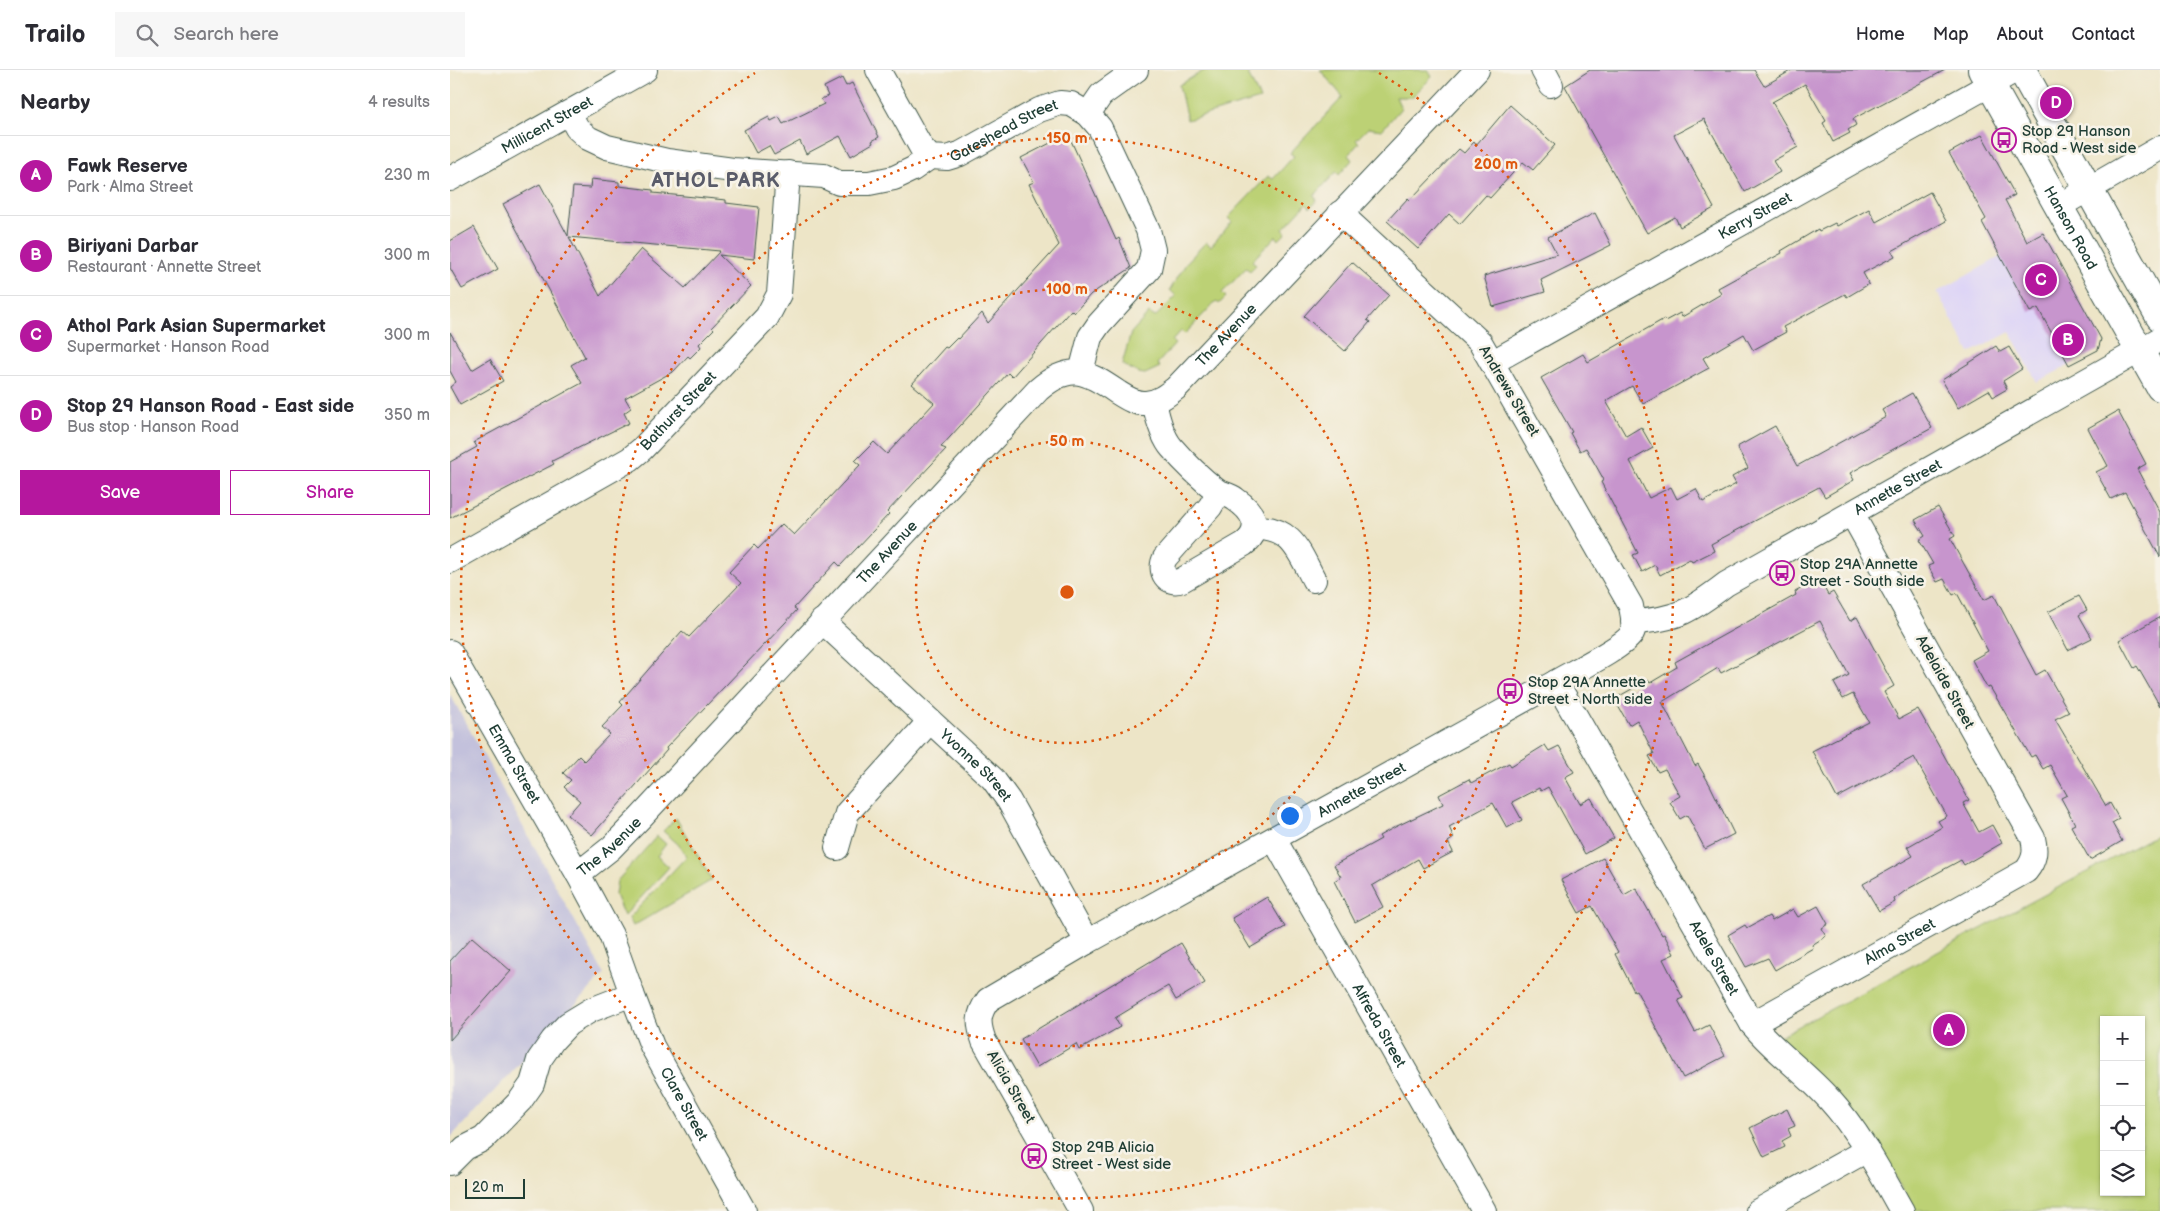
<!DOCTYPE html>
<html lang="en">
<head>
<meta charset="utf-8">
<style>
  :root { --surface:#fff; --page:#f7f7f7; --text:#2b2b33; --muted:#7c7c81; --line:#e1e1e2; --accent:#b5179e }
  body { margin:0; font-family:"Balsamiq Sans",sans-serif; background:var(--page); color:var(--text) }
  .controls { position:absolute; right:15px; bottom:15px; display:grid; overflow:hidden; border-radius:0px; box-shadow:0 1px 4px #0004 }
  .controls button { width:45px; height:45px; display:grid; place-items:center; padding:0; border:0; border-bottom:1px solid var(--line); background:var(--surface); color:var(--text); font:25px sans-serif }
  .scale { position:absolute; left:15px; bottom:12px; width:60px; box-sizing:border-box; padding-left:5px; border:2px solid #1f3d34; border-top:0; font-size:14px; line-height:18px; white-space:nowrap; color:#1f3d34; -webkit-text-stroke:4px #f7f3e8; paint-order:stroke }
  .you { position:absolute; left:839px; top:745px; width:18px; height:18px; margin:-12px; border:4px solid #fff; border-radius:50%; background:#1a73e8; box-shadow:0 0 0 8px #1a73e833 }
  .badge { display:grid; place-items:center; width:32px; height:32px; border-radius:50%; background:var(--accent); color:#fff; font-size:16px; font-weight:700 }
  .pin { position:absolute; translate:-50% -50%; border:2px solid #fff; box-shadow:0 1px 5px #0006 }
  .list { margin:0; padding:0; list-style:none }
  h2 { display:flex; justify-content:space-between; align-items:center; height:65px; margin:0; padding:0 20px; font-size:21px }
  h2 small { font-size:16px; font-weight:400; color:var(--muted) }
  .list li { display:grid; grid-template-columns:32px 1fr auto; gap:15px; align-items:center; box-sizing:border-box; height:80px; padding:0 20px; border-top:1px solid var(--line) }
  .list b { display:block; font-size:19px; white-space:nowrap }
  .list p { margin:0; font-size:16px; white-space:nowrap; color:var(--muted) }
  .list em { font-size:16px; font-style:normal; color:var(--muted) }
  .actions { display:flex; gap:10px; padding:15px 20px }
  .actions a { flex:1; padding:11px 0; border:1px solid var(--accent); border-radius:0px; text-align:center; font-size:18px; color:var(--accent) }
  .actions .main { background:var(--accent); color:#fff }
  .icon { flex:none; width:28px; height:28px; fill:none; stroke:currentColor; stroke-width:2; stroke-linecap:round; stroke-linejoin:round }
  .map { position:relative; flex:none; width:1710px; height:1141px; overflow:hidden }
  header { display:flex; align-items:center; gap:30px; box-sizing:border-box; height:70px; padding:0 25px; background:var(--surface); border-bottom:1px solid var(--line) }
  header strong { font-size:24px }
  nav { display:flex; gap:28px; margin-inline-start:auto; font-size:18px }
  .search { width:350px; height:45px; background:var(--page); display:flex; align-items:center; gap:12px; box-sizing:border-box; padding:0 18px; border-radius:0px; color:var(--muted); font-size:19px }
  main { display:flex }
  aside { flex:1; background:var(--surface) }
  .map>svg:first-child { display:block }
  .built { fill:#ded5f6 }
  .industrial { fill:#c3c1dc }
  .green { fill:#bcd175; stroke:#6e8754; fill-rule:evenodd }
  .building { fill:#c795cd; fill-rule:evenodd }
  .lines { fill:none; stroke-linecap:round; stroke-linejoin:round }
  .minor-casing { stroke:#3e564a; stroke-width:26 }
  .major-casing { stroke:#3e564a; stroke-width:30 }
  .minor { stroke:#fff; stroke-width:24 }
  .major { stroke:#fff; stroke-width:28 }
  .ring { fill:none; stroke:#de580e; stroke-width:2.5; stroke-dasharray:2.5 5 }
  .labels { text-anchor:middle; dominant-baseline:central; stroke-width:5; stroke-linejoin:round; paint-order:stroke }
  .street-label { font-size:15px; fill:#1f3d34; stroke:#f7f3e8 }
  .poi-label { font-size:15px; fill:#1f3d34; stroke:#f7f3e8; text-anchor:start }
  .district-label { font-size:20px; font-weight:bold; letter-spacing:1px; fill:#5a5c6a; stroke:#f7f3e8 }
  .centre { fill:#de580e; stroke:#f7f3e8; stroke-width:2.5 }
  .ring-label { font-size:15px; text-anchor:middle; font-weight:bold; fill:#de580e; stroke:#f7f3e8; stroke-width:5; stroke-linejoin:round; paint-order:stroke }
</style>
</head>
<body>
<header>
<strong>Trailo</strong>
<div class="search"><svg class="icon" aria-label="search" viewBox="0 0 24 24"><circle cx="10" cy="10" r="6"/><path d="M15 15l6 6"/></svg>Search here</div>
<nav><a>Home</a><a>Map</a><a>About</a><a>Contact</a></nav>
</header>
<main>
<aside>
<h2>Nearby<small>4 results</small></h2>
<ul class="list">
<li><span class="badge">A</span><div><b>Fawk Reserve</b><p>Park · Alma Street</p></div><em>230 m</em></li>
<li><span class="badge">B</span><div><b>Biriyani Darbar</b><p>Restaurant · Annette Street</p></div><em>300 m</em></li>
<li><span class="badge">C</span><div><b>Athol Park Asian Supermarket</b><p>Supermarket · Hanson Road</p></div><em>300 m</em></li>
<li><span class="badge">D</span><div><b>Stop 29 Hanson Road - East side</b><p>Bus stop · Hanson Road</p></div><em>350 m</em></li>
</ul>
<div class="actions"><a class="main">Save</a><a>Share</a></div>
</aside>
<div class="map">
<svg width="1710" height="1141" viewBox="0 0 1710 1141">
  <rect width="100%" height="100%" fill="#f7f3e8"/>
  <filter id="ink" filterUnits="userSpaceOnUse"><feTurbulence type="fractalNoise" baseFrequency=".02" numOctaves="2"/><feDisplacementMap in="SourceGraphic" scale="10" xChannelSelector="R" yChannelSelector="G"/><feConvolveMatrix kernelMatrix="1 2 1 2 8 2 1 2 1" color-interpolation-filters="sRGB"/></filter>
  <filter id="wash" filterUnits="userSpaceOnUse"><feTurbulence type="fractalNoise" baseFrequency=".0096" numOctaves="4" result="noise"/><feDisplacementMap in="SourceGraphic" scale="20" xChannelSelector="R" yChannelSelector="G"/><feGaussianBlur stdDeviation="1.12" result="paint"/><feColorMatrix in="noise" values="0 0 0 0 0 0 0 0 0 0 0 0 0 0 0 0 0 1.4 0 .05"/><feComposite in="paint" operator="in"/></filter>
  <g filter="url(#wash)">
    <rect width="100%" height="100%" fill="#ede5c7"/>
    <!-- built -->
    <polygon class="built" points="1593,163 1651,269 1648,280 1587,312 1560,262 1520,283 1487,222"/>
    <!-- industrial -->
    <polygon class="industrial" points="0,624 154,904 0,1068"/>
    <!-- green -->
    <g class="green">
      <polygon points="755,0 804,0 798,4 810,29 737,50 729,15"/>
      <polygon points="870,0 978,0 982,7 962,27 946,27 951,38 932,60 918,58 906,70 909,73 898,85 902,90 889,105 886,102 864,126 867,130 860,138 856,134 833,159 836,163 829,170 826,166 802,191 806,195 800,201 796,198 772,223 776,227 769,234 766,231 735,264 731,261 722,271 725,274 707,294 710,297 695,304 688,303 672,294 681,263 699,243 705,247 726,226 720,220 737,192 756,172 761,176 782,152 778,148 818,106 823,109 844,86 840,83 893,27"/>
      <polygon points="226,748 262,810 183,856 179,848 237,786 228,774 213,761"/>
      <path d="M1710,763V1141H1465L1425,1070L1388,1028L1325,969ZM1654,950H1691V1122H1654Z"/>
      <polygon points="207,766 216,774 207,786 219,797 174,846 165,825 167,811"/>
    </g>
    <g id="blocks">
      <!-- building -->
      <g class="building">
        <polygon points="1140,0 1304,0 1314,16 1342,0 1495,0 1403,49 1406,55 1398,60 1400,63 1383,72 1373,53 1376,51 1355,14 1322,32 1348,77 1323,91 1330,102 1295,122 1254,49 1224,65 1264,138 1230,157 1225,147 1197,163 1115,16"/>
        <polygon points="392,8 396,16 402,13 429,67 422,71 423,73 401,86 390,66 356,84 350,71 324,85 319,76 306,83 294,60 319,47 321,51 329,47 333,54 374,34 371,29 378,26 374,17"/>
        <polygon points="1060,35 1105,75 1083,100 1073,92 1040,128 1036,125 1010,154 999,144 968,179 937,151 958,128 960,130 1009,79 1014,83 1024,72 1026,75"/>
        <polygon points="618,64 666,170 669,168 681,198 641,224 624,243 621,240 562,307 558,303 491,377 496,379 437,442 439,444 390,496 386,492 344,538 347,540 335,553 216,678 217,680 142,765 118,745 130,731 114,717 121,710 113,703 129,686 134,691 160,664 152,657 173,635 170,632 232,561 239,567 291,513 279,502 304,475 308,479 332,454 344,465 410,395 405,391 424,372 437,384 484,333 462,314 495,277 497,278 507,268 508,269 532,243 538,253 609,175 579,114 584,112 571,88"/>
        <polygon points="1532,65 1565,125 1555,130 1577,172 1593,163 1651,269 1648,280 1619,295 1588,238 1580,242 1532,152 1536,149 1499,83"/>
        <path d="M141,109L169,112V116L203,120V123L276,130V133L309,137L304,189L269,185L301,216L262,257L264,259L249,274L251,277L240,288L238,286L224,301L175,328L181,338L174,343L179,353L102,391L104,394L0,448V392L27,377L24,372L132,313L121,295L135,287L53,134L90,114L118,166L123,117L140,118ZM119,167L172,172L270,181L235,218L191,179L150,226Z"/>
        <polygon points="1480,122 1496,151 1442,181 1445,186 1413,203 1419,214 1397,227 1395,224 1333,257 1336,262 1303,280 1294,264 1253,288 1259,298 1193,334 1182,316 1156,331 1176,366 1191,357 1203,378 1180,391 1199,428 1221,417 1227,429 1246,419 1253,432 1286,414 1282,407 1298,398 1287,377 1325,356 1347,396 1436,347 1432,340 1462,323 1482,358 1400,403 1404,410 1375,427 1369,417 1261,474 1264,481 1242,492 1240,489 1210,505 1205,495 1192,502 1183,485 1188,483 1151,412 1154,410 1136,378 1130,381 1120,363 1122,362 1091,308 1133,284 1138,292 1214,249 1215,251 1230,243 1232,247 1271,224 1268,218 1332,183 1331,181 1368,159 1369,161 1385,153 1387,156 1419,139 1426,152"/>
        <polygon points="1145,143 1161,175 1091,210 1095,222 1043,237 1034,206 1107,184 1098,167"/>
        <polygon points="24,157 48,199 12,219 0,198 0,171"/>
        <polygon points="902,192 939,225 917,250 920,252 895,281 854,246"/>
        <polygon points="0,262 22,300 40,289 53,311 10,335 0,317 6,312 0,301"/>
        <polygon points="1546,276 1550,282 1559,277 1572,299 1553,311 1557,319 1543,327 1539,320 1508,338 1492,310"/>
        <polygon points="1668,341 1696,394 1687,399 1710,442 1710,487 1675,422 1661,429 1646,402 1658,396 1638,358"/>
        <polygon points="1488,437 1505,466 1500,469 1534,530 1544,525 1586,605 1595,600 1619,642 1605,649 1656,736 1660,733 1669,749 1662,753 1672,771 1640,790 1621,756 1625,754 1611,728 1617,725 1600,695 1593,699 1585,685 1581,687 1540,617 1537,618 1522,590 1538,581 1507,523 1503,525 1494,509 1487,512 1478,496 1483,494 1469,470 1475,466 1465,450"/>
        <polygon points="1369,509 1378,525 1383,522 1400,551 1407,547 1444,616 1434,622 1449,649 1468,639 1519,730 1513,733 1529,762 1542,755 1552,773 1514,795 1511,790 1458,819 1444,829 1445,832 1429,841 1413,814 1463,786 1457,777 1492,757 1488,751 1497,746 1464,687 1387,728 1362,681 1419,652 1403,624 1393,629 1384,613 1399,605 1370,551 1271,603 1268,598 1212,632 1245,696 1248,694 1260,715 1284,764 1255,779 1237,745 1230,749 1220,732 1230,726 1215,699 1208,702 1199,686 1204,684 1187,650 1179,655 1164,629 1198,610 1200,613 1227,597 1225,592 1346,525 1345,522"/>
        <polygon points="1629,526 1637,540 1629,545 1642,568 1618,580 1598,542"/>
        <polygon points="1710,547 1710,636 1687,596 1684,598 1669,570"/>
        <polygon points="1095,675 1099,681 1109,676 1124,702 1115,707 1130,734 1141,728 1164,768 1135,784 1098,717 1091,721 1089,718 1062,732 1072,750 1057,758 1043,733 999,757 1004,768 998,772 1003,782 973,798 968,789 922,816 933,837 905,852 884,811 891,807 884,795 931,769 929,766 945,757 993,734 989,725 1019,709 1021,713 1059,693 1061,696"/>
        <polygon points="1153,788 1174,825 1186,818 1212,865 1214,864 1224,884 1213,889 1233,928 1228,930 1245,962 1259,955 1275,986 1233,1008 1186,920 1184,921 1165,884 1168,882 1142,836 1129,843 1111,810"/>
        <polygon points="817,827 835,857 800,878 782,848"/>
        <polygon points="1368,836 1378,854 1372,858 1376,866 1362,875 1363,878 1325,900 1318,888 1296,897 1278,865 1295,855 1297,858 1319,846 1322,851 1343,839 1348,847"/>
        <polygon points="22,867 61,901 0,970 0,891"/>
        <polygon points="731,873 755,913 726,930 718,916 665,948 670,957 629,980 626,974 587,997 571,969"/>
        <polygon points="1337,1039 1345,1056 1338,1059 1341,1066 1332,1071 1335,1077 1314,1087 1300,1058"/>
      </g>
    </g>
  </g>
  <g filter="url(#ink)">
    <use href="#blocks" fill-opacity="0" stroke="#3e564a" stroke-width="1"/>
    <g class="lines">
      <defs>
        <g id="minor">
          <path id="s1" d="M428,0L471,77L480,87L497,88L510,84L589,40L610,33L621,34L638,44L650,58L698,160L703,180L699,199L649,254L640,267L631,302"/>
          <polyline points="1093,0 1101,15"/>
          <polyline points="119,43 127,58 138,68 157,77 217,91 283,100 374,106 389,113 419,113 444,108 463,99 480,87"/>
          <polyline points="638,44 651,25 686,0"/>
          <path id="s2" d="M0,109L195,0"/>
          <polyline points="1609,136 1710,78"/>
          <path id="s3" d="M1043,292L1566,0"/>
          <path d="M704,332C707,346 712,367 722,378C735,393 752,409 767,421C773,424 780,425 785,429C803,441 814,459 794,474L732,510C717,516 708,501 715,488L760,437L769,422"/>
          <path d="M805,458C842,457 849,482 864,510"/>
          <path id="s4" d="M0,491L180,389L192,379L317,247L329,224L338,103"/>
          <path id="s5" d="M372,551L543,709L559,731L637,872"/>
          <path id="s6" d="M1183,552C1227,550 1242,540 1276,514L1710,269"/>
          <path id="s7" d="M0,582L128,804"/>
          <path id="s8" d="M1106,612L1302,954C1325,982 1355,1002 1379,1029C1409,1062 1430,1102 1452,1141"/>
          <path id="s9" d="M824,769L1034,1141"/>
          <polyline points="387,778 397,743 480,651"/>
          <path id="s10" d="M182,924L202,976L294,1141"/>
          <path id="s11" d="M1302,954L1576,801C1585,790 1586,781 1583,768L1402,444"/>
          <path id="s12" d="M0,1093L15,1078L33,1069L70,1031L82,1014L89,990L103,970L118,954L141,940L182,924L161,865L128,804L161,778L190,748L588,320C619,293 635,300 667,322C675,327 685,334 695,333C707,333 717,325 726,318L1027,0"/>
          <path id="s13" d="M631,1141L534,971C528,954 527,945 538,930L637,872L1106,612C1121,603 1176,576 1182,563C1186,555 1182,544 1181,536L1030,272L890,143"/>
          <polyline points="1308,1141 1417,1080"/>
        </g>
        <g id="major">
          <path id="s14" d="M1532,0L1710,317"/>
          <polyline points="1572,0 1710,247"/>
        </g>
      </defs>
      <!-- minor casing -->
      <use href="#minor" class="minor-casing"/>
      <!-- major casing -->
      <use href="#major" class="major-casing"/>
      <!-- minor -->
      <use href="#minor" class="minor"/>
      <!-- major -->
      <use href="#major" class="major"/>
    </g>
  </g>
  <!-- distance rings -->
  <g class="ring">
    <circle cx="617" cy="522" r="151"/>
    <circle cx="617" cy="522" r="303"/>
    <circle cx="617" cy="522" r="454"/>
    <path d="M929 3A606 606 0 1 1 305 3"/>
  </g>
  <!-- icons -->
  <defs>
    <symbol id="bus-ring" viewBox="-11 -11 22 22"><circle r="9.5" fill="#f7f3e8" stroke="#b5179e" stroke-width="1.5"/><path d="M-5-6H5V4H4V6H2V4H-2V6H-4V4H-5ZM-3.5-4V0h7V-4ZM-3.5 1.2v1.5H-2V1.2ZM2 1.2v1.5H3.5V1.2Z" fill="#b5179e"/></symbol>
  </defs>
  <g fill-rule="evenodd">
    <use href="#bus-ring" x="1540" y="56" width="28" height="28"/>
    <use href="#bus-ring" x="1318" y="489" width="28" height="28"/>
    <use href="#bus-ring" x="1046" y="607" width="28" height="28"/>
    <use href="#bus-ring" x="570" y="1072" width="28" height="28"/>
  </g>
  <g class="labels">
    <!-- street labels -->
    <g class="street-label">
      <text stroke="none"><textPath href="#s2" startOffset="111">Millicent Street</textPath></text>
      <text stroke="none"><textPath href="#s1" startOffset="182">Gateshead Street</textPath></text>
      <text stroke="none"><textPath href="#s3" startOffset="300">Kerry Street</textPath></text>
      <text stroke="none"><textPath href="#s14" startOffset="181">Hanson Road</textPath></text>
      <text stroke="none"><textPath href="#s12" startOffset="1285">The Avenue</textPath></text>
      <text transform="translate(1059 321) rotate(59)">Andrews Street</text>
      <text stroke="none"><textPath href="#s4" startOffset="275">Bathurst Street</textPath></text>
      <text stroke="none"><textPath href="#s6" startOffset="300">Annette Street</textPath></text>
      <text stroke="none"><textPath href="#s12" startOffset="836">The Avenue</textPath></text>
      <text transform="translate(1495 612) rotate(61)">Adelaide Street</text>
      <text stroke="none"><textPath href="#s7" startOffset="129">Emma Street</textPath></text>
      <text stroke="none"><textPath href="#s5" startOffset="211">Yvonne Street</textPath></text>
      <text stroke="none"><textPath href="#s13" startOffset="668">Annette Street</textPath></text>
      <text stroke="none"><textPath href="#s12" startOffset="431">The Avenue</textPath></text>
      <text stroke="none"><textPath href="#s11" startOffset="169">Alma Street</textPath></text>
      <text stroke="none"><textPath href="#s8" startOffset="318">Adele Street</textPath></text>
      <text stroke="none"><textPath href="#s9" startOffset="214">Alfreda Street</textPath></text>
      <text transform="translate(561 1017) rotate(60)">Alicia Street</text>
      <text stroke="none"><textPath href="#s10" startOffset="122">Clare Street</textPath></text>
    </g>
    <!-- poi labels -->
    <g class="poi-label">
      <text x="1572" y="61">Stop 29 Hanson<tspan x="1572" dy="17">Road - West side</tspan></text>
      <text x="1350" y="494">Stop 29A Annette<tspan x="1350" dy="17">Street - South side</tspan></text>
      <text x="1078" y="612">Stop 29A Annette<tspan x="1078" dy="17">Street - North side</tspan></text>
      <text x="602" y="1077">Stop 29B Alicia<tspan x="602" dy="17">Street - West side</tspan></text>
    </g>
    <!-- district labels -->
    <g class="district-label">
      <text x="266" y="111">ATHOL PARK</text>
    </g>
  </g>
  <circle cx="617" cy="522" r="8" class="centre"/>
  <g class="ring-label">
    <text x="617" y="73">150 m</text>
    <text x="1046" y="99">200 m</text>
    <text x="617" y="224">100 m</text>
    <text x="617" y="376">50 m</text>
  </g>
</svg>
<div class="controls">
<button>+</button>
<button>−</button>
<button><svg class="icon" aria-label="locate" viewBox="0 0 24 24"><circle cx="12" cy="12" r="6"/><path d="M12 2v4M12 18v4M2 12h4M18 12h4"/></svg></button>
<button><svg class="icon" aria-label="layers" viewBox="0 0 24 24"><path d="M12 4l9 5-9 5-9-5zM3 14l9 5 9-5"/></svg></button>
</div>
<div class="scale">20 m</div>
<div class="you"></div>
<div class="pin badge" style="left:1499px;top:960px">A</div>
<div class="pin badge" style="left:1618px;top:270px">B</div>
<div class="pin badge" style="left:1591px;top:210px">C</div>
<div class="pin badge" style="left:1606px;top:33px">D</div>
</div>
</main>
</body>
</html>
